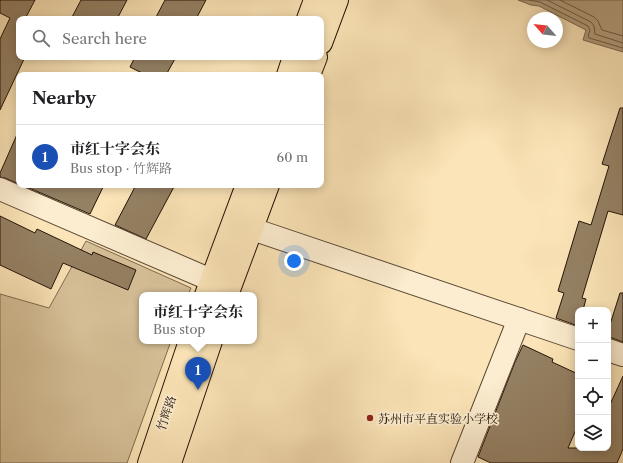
<!DOCTYPE html>
<html lang="en">
<head>
<meta charset="utf-8">
<style>
  :root { --surface:#fff; --page:#f2f2f2; --text:#202124; --muted:#757577; --line:#e0e0e0; --accent:#8f2418 }
  body { margin:0; font-family:"Libre Caslon Text","Noto Serif SC",serif; background:var(--page); color:var(--text) }
  .controls { position:absolute; right:12px; bottom:12px; display:grid; overflow:hidden; border-radius:8px; box-shadow:0 2px 10px #0003 }
  .controls button { width:36px; height:36px; display:grid; place-items:center; padding:0; border:0; border-bottom:1px solid var(--line); background:var(--surface); color:var(--text); font:20px sans-serif }
  .compass { position:absolute; left:527px; top:12px; width:36px; height:36px; border-radius:50%; background:var(--surface); box-shadow:0 2px 10px #0003; rotate:297deg }
  .you { position:absolute; left:294px; top:261px; width:14px; height:14px; margin:-10px; border:3px solid #fff; border-radius:50%; background:#1a73e8; box-shadow:0 0 0 6px #1a73e833 }
  .badge { display:grid; place-items:center; width:26px; height:26px; border-radius:50%; background:var(--accent); color:#fff; font-size:13px; font-weight:700 }
  .pin { position:absolute; translate:-50% -33px; filter:drop-shadow(0 1px 2px #0008) }
  .pin::after { content:''; position:absolute; top:21px; width:14px; height:12px; background:inherit; clip-path:polygon(0 0,100% 0,50% 100%) }
  .popup { position:absolute; left:139px; top:292px; width:118px; height:52px; box-sizing:border-box; display:grid; place-content:center; border-radius:8px; background:var(--surface); filter:drop-shadow(0 1px 3px #0005); font-size:13px; white-space:nowrap; color:var(--muted) }
  .popup b { font-size:15px; color:var(--text) }
  .popup::after { content:''; position:absolute; left:50%; top:100%; margin-left:-8px; border:8px solid transparent; border-top-color:var(--surface) }
  .list { margin:0; padding:0; list-style:none }
  h2 { display:flex; justify-content:space-between; align-items:center; height:52px; margin:0; padding:0 16px; font-size:17px }
  h2 small { font-size:13px; font-weight:400; color:var(--muted) }
  .list li { display:grid; grid-template-columns:26px 1fr auto; gap:12px; align-items:center; box-sizing:border-box; height:64px; padding:0 16px; border-top:1px solid var(--line) }
  .list b { display:block; font-size:15px; white-space:nowrap }
  .list p { margin:0; font-size:13px; white-space:nowrap; color:var(--muted) }
  .list em { font-size:13px; font-style:normal; color:var(--muted) }
  .icon { flex:none; width:22px; height:22px; fill:none; stroke:currentColor; stroke-width:2; stroke-linecap:round; stroke-linejoin:round }
  .map { position:relative; flex:none; width:623px; height:463px; overflow:hidden }
  .search { position:absolute; background:var(--surface); box-shadow:0 2px 10px #0003; left:16px; top:16px; width:308px; height:44px; display:flex; align-items:center; gap:10px; box-sizing:border-box; padding:0 14px; border-radius:8px; color:var(--muted); font-size:15px }
  .panel { position:absolute; background:var(--surface); box-shadow:0 2px 10px #0003; left:16px; top:72px; width:308px; height:116px; border-radius:8px }
  .map>svg:first-child { display:block }
  .green { fill:#d7c199; stroke:#7e6a50 }
  .water { fill:#b29d7c; stroke:#7a664e }
  .lines { fill:none; stroke-linecap:round; stroke-linejoin:round }
  .shore { stroke:#6c5842; stroke-width:1 }
  .building { fill:#948063; stroke:#251408 }
  .minor-casing { stroke:#5a4834; stroke-width:24 }
  .major-casing { stroke:#251408; stroke-width:24 }
  .minor { stroke:#fcedd0; stroke-width:22 }
  .major { stroke:#fbe4b7; stroke-width:22 }
  .poi-dot { fill:#8f2418; stroke:#fcedd0; stroke-width:1.5 }
  .labels { text-anchor:middle; dominant-baseline:central; stroke-width:3.5; stroke-linejoin:round; paint-order:stroke }
  .street-label { font-size:12px; fill:#251408; stroke:#fcedd0 }
  .poi-label { font-size:12px; fill:#251408; stroke:#fcedd0; text-anchor:start }
</style>
</head>
<body>
<div class="map">
<svg width="623" height="463" viewBox="0 0 623 463">
  <rect width="100%" height="100%" fill="#fbe4b7"/>
  <filter id="stains"><feTurbulence type="fractalNoise" baseFrequency=".005" numOctaves="4"/><feColorMatrix values="0 0 0 0 .2 0 0 0 0 .09 0 0 0 0 .02 0 0 0 .5 -.17"/></filter>
  <radialGradient id="worn" r=".72"><stop offset=".6" stop-color="#630" stop-opacity="0"/><stop offset="1" stop-color="#630" stop-opacity=".3"/></radialGradient>
  <!-- green -->
  <polygon class="green" points="86,241 191,288 188,295 142,295 142,341 171,341 127,463 0,463 0,294 49,308"/>
  <!-- water -->
  <polygon class="water" points="518,0 623,0 623,52 583,40 586,30 539,6 531,5"/>
  <g class="lines">
    <!-- shore -->
    <g class="shore">
      <polyline points="529,0 540,2 588,26 590,30 588,36 589,38 623,48"/>
      <polyline points="547,0 591,22 594,26 595,34 623,43"/>
      <polyline points="560,0 594,17 598,21 602,30 623,36"/>
    </g>
  </g>
  <!-- building -->
  <g class="building">
    <polygon points="0,0 35,0 25,19 19,19 19,57 25,57 0,110 0,39 10,18 0,13"/>
    <polygon points="81,0 127,0 117,19 71,19"/>
    <polygon points="165,0 206,0 196,19 155,19"/>
    <polygon points="135,57 176,57 166,75 146,75 130,67"/>
    <polygon points="620,108 623,108 623,215 608,211 582,298 586,299 583,310 578,310 578,326 556,318 564,293 558,291 579,221 591,225 609,166 602,164"/>
    <polygon points="19,130 19,184 5,178 0,177 0,173"/>
    <polygon points="22,185 104,185 90,214"/>
    <polygon points="136,185 175,185 146,239 115,225"/>
    <polygon points="0,216 35,233 37,229 92,255 93,252 136,270 128,290 63,263 51,289 0,265"/>
    <polygon points="620,293 623,293 623,342 612,338 608,338 608,331"/>
    <polygon points="523,345 553,359 552,362 578,374 578,425 568,448 608,448 608,409 623,376 623,449 617,463 491,463 478,457 515,362"/>
  </g>
  <g class="lines">
    <defs>
      <g id="minor">
        <polyline points="0,189 211,280 229,286"/>
        <polyline points="236,220 252,229 578,339"/>
        <polyline points="608,350 623,355"/>
        <polyline points="462,463 519,319"/>
      </g>
      <g id="major">
        <polyline points="308,19 315,0"/>
        <polyline points="321,43 337,0"/>
        <polyline points="288,75 294,57"/>
        <polyline points="309,75 316,57"/>
        <polyline points="206,295 247,185"/>
        <polyline points="227,295 268,185"/>
        <polyline points="149,463 190,341"/>
        <polyline points="170,463 211,341"/>
      </g>
    </defs>
    <!-- minor casing -->
    <use href="#minor" class="minor-casing"/>
    <!-- major casing -->
    <use href="#major" class="major-casing"/>
    <!-- minor -->
    <use href="#minor" class="minor"/>
    <!-- major -->
    <use href="#major" class="major"/>
  </g>
  <!-- markers -->
  <circle class="poi-dot" cx="370" cy="418" r="4"/>
  <g class="labels">
    <!-- street labels -->
    <g class="street-label">
      <text transform="translate(166 413) rotate(-71)">竹辉路</text>
    </g>
    <!-- poi labels -->
    <g class="poi-label">
      <text x="378" y="418">苏州市平直实验小学校</text>
    </g>
  </g>
  <rect width="100%" height="100%" filter="url(#stains)"/>
  <rect width="100%" height="100%" fill="url(#worn)"/>
</svg>
<div class="controls">
<button>+</button>
<button>−</button>
<button><svg class="icon" aria-label="locate" viewBox="0 0 24 24"><circle cx="12" cy="12" r="6"/><path d="M12 2v4M12 18v4M2 12h4M18 12h4"/></svg></button>
<button><svg class="icon" aria-label="layers" viewBox="0 0 24 24"><path d="M12 4l9 5-9 5-9-5zM3 14l9 5 9-5"/></svg></button>
</div>
<svg class="compass" viewBox="-18 -18 36 36"><path d="M0-13l5 13h-10z" fill="#e53935"/><path d="M0 13l5-13h-10z" fill="#757577"/></svg>
<div class="you"></div>
<div class="pin badge" style="left:198px;top:390px;background:#1a4fb4">1</div>
<div class="popup"><b>市红十字会东</b>Bus stop</div>
<div class="search"><svg class="icon" aria-label="search" viewBox="0 0 24 24"><circle cx="10" cy="10" r="6"/><path d="M15 15l6 6"/></svg>Search here</div>
<section class="panel">
<h2>Nearby<small></small></h2>
<ul class="list">
<li><span class="badge" style="background:#1a4fb4">1</span><div><b>市红十字会东</b><p>Bus stop · 竹辉路</p></div><em>60 m</em></li>
</ul>
</section>
</div>
</body>
</html>
